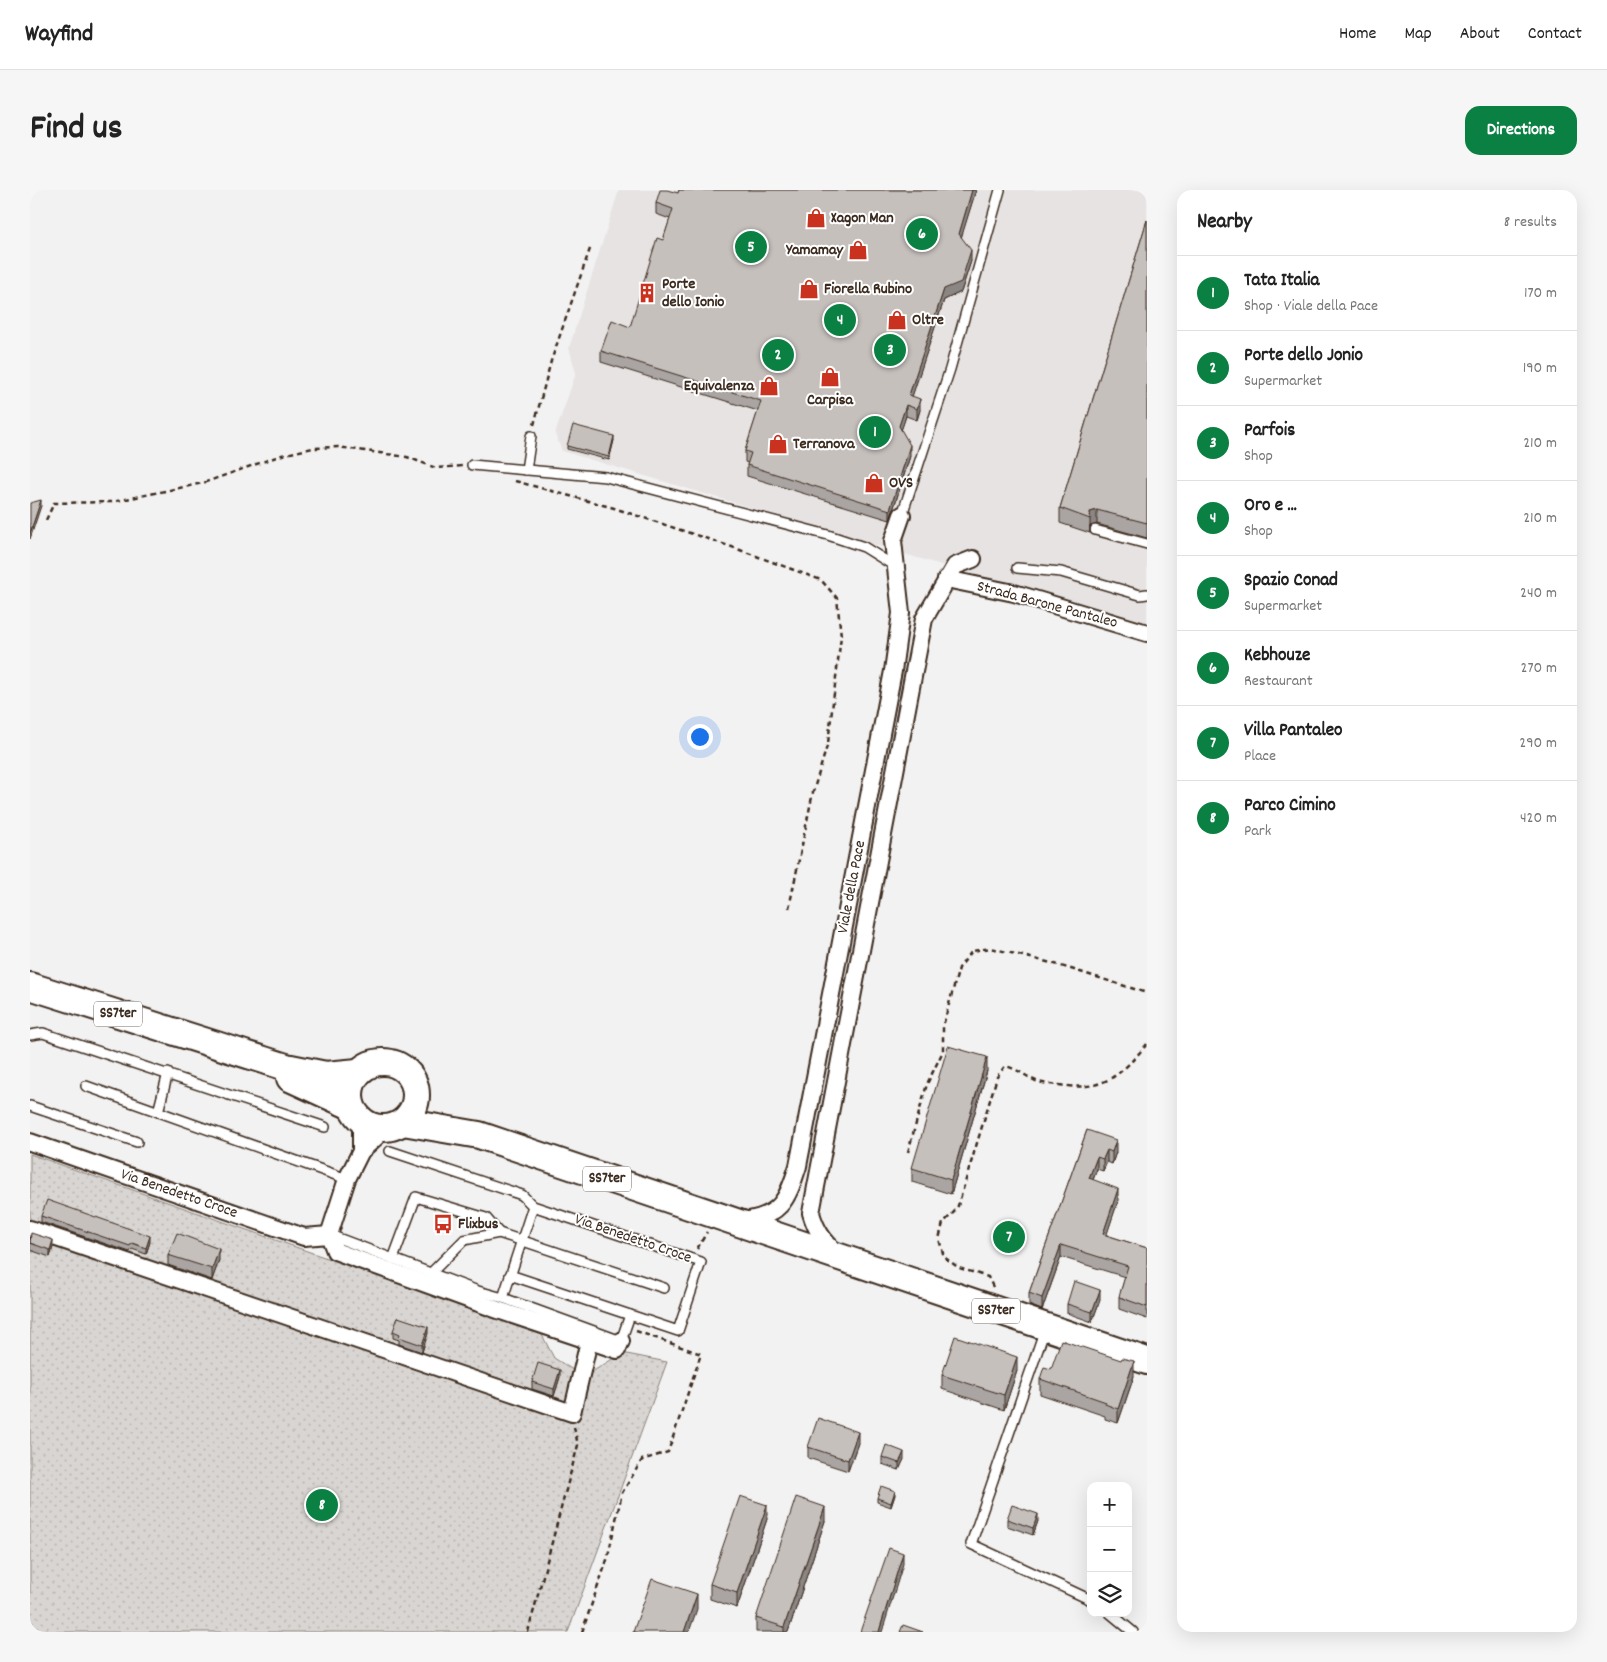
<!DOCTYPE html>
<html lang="en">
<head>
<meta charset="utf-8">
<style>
  :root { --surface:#fff; --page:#f6f6f6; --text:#222; --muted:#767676; --line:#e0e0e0; --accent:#0b8043 }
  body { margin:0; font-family:Dekko,sans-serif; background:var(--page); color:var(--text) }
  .controls { position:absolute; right:15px; bottom:15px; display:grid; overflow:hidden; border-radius:10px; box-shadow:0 5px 20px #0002 }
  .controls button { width:45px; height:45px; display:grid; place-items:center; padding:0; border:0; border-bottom:1px solid var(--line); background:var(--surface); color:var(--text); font:25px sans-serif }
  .you { position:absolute; left:669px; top:546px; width:18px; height:18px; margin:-12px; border:4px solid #fff; border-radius:50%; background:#1a73e8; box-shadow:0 0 0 8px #1a73e833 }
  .badge { display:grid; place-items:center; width:32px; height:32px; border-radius:50%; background:var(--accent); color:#fff; font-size:16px; font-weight:700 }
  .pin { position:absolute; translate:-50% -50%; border:2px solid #fff; box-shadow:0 1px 5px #0006 }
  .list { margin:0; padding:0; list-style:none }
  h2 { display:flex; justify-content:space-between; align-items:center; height:65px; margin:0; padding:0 20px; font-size:21px }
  h2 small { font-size:16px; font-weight:400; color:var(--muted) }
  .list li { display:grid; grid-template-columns:32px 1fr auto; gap:15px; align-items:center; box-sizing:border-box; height:75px; padding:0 20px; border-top:1px solid var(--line) }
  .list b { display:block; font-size:19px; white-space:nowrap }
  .list p { margin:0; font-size:16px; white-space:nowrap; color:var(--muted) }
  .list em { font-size:16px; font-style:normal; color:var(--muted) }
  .icon { flex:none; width:28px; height:28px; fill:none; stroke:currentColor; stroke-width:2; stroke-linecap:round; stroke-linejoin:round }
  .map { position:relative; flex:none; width:1117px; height:1442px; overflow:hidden; border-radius:15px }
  header { display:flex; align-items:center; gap:30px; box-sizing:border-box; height:70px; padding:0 25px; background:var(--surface); border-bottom:1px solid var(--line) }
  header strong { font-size:24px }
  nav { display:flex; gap:28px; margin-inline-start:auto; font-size:18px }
  .intro { display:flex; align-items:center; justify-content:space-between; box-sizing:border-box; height:120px; padding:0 30px }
  h1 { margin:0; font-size:35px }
  .button { padding:12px 22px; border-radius:15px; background:var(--accent); color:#fff; font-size:18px; font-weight:700 }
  main { display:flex; gap:30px; padding:0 30px }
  aside { flex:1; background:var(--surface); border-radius:15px; box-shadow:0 5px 20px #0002 }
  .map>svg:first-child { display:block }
  .built { fill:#e6e3e2 }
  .grass { fill:url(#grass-dots); stroke:#8a8078 }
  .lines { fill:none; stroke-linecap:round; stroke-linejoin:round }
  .lane-casing { stroke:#3b2a1e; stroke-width:12 }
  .street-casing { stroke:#3b2a1e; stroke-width:20 }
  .primary-casing { stroke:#3b2a1e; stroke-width:30 }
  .path { stroke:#3b2a1e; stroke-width:2.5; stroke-dasharray:5 4; stroke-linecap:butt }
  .lane { stroke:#fff; stroke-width:9 }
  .street { stroke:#fff; stroke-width:16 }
  .primary { stroke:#fff; stroke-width:26 }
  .wall { fill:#aaa5a3; stroke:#3b2a1e }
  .shaded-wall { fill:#8b8684; stroke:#3b2a1e }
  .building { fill:#c6c0bd; stroke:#3b2a1e }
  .labels { text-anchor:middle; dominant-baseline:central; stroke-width:4; stroke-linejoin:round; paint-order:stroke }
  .shield { fill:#fff; stroke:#766a62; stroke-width:1 }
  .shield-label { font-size:15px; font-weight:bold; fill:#3b2a1e }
  .poi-label { font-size:16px; font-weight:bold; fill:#3b2a1e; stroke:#fff; text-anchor:start }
  .street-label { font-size:16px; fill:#3b2a1e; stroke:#fff }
</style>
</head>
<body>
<header>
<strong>Wayfind</strong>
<nav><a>Home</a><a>Map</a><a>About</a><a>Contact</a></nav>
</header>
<div class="intro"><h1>Find us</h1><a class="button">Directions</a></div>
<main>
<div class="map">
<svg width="1117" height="1442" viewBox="0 0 1117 1442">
  <defs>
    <pattern id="grass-dots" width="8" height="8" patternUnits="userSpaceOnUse" patternTransform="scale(1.25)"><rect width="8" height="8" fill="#d8d5d2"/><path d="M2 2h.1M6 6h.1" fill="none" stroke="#bab7b4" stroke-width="1.8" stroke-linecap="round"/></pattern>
  </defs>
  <rect width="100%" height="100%" fill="#f3f2f2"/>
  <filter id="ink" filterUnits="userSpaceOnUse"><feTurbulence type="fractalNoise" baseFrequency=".02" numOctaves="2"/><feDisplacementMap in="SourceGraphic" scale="10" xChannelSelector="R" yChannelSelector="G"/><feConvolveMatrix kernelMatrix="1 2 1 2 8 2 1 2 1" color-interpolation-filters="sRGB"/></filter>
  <g filter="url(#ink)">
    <!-- built -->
    <polygon class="built" points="589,0 1117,0 1117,437 532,261 525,244 546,183 539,158"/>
    <!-- grass -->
    <polygon class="grass" points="0,964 511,1143 524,1168 554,1187 592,1163 637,1172 538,1442 0,1442"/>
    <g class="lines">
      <defs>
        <g id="lane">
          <polyline points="442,275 576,287 798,345 834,357 866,377"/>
          <polyline points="496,280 501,246"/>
          <polyline points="872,325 920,179 970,0"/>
          <polyline points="1065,340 1117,354"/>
          <polyline points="987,378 1031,382 1110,405 1117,404"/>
          <polyline points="0,845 13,843 295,937"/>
          <polyline points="56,896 317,989"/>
          <polyline points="0,916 107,952"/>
          <polyline points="128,922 138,883"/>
          <polyline points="360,961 492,1005 503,1016 671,1072 648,1141 480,1085"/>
          <polyline points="300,1045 448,1101 473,1108 591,1151 600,1125"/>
          <polyline points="363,1069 386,1007 456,1028 469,1043"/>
          <polyline points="401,1083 434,1050 469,1043 634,1098"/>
          <polyline points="473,1108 503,1016"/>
          <polyline points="1015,1139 941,1354 1061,1410"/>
          <polyline points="1080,1423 1103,1442"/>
        </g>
        <g id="street">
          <polyline points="916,389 984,403 1117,443"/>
          <polyline points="331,929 331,961"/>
          <polyline points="356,938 331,961 317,989 299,1045 305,1061 468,1120 587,1160 591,1151"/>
          <polyline points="0,952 274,1047 299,1045"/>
          <path d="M711,1031C750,1027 757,1011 768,976L863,481L871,423L863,351L872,325"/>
          <polyline points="0,1039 542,1223 559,1151"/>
          <path d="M806,1062C793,1051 786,1040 781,1023L894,429L925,376L943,369"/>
        </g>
        <g id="primary">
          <polyline points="0,796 256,877 296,885 328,882"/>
          <circle cx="353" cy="905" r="33"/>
          <polyline points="260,888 321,916"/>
          <polyline points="373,932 449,945 1117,1171"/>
        </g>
      </defs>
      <!-- lane casing -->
      <use href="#lane" class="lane-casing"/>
      <!-- street casing -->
      <use href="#street" class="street-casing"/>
      <!-- primary casing -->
      <use href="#primary" class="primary-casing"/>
      <!-- path -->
      <g class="path">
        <polyline points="504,235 521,171 561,56"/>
        <polyline points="485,291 584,318 702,357 791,390 807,408 811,446 798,553 783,602 759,718"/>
        <polyline points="16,330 24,313 82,312 173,293 252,265 283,258 308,257 377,267 406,278 433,276"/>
        <polyline points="878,962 897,894 913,861 913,836 929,778 942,761 961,758 1025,774 1117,803"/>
        <polyline points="667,1059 677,1042"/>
        <path d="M963,1097L958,1087L929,1078L914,1067L909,1049L913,1033L927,1019L967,887L975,876C988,879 995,886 1006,891C1013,894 1022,894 1029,895C1073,902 1090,886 1117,854"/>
        <polyline points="498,1442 548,1255 544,1237"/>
        <polyline points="552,1442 577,1370 592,1303 612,1270 638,1262 671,1164 606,1141"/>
      </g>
      <!-- lane -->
      <use href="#lane" class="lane"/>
      <!-- street -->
      <use href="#street" class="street"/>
      <!-- primary -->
      <use href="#primary" class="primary"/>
    </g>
    <!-- wall -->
    <g class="wall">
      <polygon points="649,0 946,0 931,47 941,71 931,102 914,110 882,206 890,220 887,230 876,226 871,240 880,266 860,330 717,286 717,275 718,273 715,272 715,261 728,221 571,172 571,161 600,137 633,50 640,29 626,24 626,13 648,3"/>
      <polygon points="1117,30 1117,348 1067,334 1060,336 1060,343 1030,333 1030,318"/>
      <polygon points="584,250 579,270 537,259 537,256"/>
      <polygon points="957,881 921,1004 882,992 882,978"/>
      <polygon points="1057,940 1086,962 1082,974 1077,972 1073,981 1067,979 1063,990 1088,1011 1076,1045 1117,1058 1117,1129 1089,1119 1089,1107 1095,1087 1031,1067 1012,1120 999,1115 999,1103"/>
      <polygon points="11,1026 120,1052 116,1064 102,1059 100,1062 11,1032"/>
      <polygon points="0,1045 23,1057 20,1067 0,1060"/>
      <polygon points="138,1065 189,1070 182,1090 138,1075"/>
      <polygon points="1070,1110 1062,1132 1037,1123 1037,1114"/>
      <polygon points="363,1141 398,1143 392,1162 369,1154 369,1150 363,1148"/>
      <polygon points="1021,1179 1104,1186 1088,1233 1075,1229 1075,1226 1010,1204 1010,1189"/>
      <polygon points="987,1181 974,1220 912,1199 912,1185"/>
      <polygon points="530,1187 524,1206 502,1199 502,1192"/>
      <polygon points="828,1253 818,1281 778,1268 778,1257"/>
      <polygon points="852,1267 874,1269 869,1280 852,1274"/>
      <polygon points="865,1305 861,1317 847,1312 847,1308"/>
      <polygon points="737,1329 707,1418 680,1409 680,1394"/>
      <polygon points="977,1329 1008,1331 1003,1345 977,1336"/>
      <polygon points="795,1331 758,1442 726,1442 726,1428"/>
    </g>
    <!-- shaded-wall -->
    <g class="shaded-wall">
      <polygon points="942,0 946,0 929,55 929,44"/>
      <polygon points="941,60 941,71 931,102 914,110 879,216 879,205 914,99"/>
      <polygon points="890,209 890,220 887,230 887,219"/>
      <polygon points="876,215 876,226 869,247 869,236"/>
      <polygon points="584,246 584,250 579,270 579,267"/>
      <polygon points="880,255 880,266 860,330 860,320"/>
      <polygon points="11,310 11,316 0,349 0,343"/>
      <polygon points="1067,320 1067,334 1060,336 1060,343 1060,322"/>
      <polygon points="957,867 957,881 921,1004 921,990"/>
      <polygon points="1086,950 1086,962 1082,974 1082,962"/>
      <polygon points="1077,960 1077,972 1073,981 1073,969"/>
      <polygon points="1067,967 1067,979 1059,1000 1059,988"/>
      <polygon points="1088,999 1088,1011 1073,1056 1073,1044"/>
      <polygon points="120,1046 120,1052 116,1064 116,1058"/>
      <polygon points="23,1050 23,1057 20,1067 20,1060"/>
      <polygon points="1031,1055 1031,1067 1012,1120 1012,1108"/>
      <polygon points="189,1059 189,1070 182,1090 182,1079"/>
      <polygon points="1070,1100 1070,1110 1062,1132 1062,1122"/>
      <polygon points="398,1137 398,1143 392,1162 392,1155"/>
      <polygon points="987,1167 987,1181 974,1220 974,1205"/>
      <polygon points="1104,1171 1104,1186 1088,1233 1088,1219"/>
      <polygon points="530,1180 530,1187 524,1206 524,1199"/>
      <polygon points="828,1242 828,1253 818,1281 818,1270"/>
      <polygon points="874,1262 874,1269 869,1280 869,1273"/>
      <polygon points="865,1301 865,1305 861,1317 861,1313"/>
      <polygon points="737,1315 737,1329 707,1418 707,1403"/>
      <polygon points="795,1317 795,1331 758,1442 754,1442 754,1437"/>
      <polygon points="1008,1324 1008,1331 1003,1345 1003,1338"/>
      <polygon points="873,1363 873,1374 852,1442 849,1442"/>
      <polygon points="667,1404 667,1419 659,1442 654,1442"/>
    </g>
    <!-- building -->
    <g class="building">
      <polygon points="630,0 637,0 648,3 649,0 942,0 929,44 941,60 931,92 914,99 879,205 890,209 887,219 876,215 869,236 880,255 860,320 717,275 721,263 715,261 731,211 571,161 582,130 600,137 627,48 633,50 643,19 626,13"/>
      <polygon points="1117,30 1117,333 1067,320 1060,322 1060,329 1030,318"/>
      <polygon points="543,235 584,246 579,267 537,256"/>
      <polygon points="11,310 0,343 0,313"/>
      <polygon points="918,856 957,867 921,990 882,978"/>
      <polygon points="1057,940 1086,950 1082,962 1077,960 1073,969 1067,967 1059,988 1088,999 1073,1044 1117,1058 1117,1117 1089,1107 1098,1076 1031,1055 1012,1108 999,1103"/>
      <polygon points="17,1010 120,1046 116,1058 102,1053 100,1056 11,1026"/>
      <polygon points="1,1043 23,1050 20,1060 0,1053"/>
      <polygon points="147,1043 189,1059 182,1079 138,1065"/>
      <polygon points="1044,1091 1070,1100 1062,1122 1037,1114"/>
      <polygon points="368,1127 398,1137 392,1155 369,1147 370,1144 363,1141"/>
      <polygon points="925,1146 987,1167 974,1205 912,1185"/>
      <polygon points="1031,1150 1091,1170 1092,1168 1104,1171 1088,1219 1075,1214 1076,1212 1010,1189 1014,1177 1021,1179"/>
      <polygon points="508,1173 530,1180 524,1199 502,1192"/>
      <polygon points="788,1228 828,1242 818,1270 778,1257"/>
      <polygon points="856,1255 874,1262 869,1273 852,1267"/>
      <polygon points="851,1296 865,1301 861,1313 847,1308"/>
      <polygon points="710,1306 737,1315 707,1403 680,1394"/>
      <polygon points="766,1307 795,1317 754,1437 726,1428"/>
      <polygon points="982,1315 1008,1324 1003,1338 977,1329"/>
      <polygon points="859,1358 873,1363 850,1438 849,1442 830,1442"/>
      <polygon points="622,1389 667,1404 654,1442 603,1442"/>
      <polygon points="873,1435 893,1442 870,1442"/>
    </g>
  </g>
  <!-- icons -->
  <defs>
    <symbol id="shop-bare" viewBox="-9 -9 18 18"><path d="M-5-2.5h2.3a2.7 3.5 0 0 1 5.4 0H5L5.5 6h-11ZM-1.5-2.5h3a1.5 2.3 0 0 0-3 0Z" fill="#c8321e" stroke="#fff" stroke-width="2.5" paint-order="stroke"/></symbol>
    <symbol id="building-bare" viewBox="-9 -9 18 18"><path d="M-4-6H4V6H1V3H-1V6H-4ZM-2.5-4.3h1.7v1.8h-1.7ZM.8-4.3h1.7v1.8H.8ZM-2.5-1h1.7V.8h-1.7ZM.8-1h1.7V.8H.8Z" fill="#c8321e" stroke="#fff" stroke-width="2.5" paint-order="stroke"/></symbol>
    <symbol id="bus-bare" viewBox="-9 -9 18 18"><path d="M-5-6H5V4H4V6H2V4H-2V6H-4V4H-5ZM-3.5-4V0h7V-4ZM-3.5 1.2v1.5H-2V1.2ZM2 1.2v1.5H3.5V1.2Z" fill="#c8321e" stroke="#fff" stroke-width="2.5" paint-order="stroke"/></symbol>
  </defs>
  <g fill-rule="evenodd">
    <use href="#shop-bare" x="772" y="14" width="28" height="28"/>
    <use href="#shop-bare" x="814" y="46" width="28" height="28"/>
    <use href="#shop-bare" x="765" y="85" width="28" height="28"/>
    <use href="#building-bare" x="603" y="89" width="28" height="28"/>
    <use href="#shop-bare" x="853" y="116" width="28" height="28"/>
    <use href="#shop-bare" x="786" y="173" width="28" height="28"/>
    <use href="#shop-bare" x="725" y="182" width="28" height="28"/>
    <use href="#shop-bare" x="734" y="240" width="28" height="28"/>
    <use href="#shop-bare" x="830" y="279" width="28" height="28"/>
    <use href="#bus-bare" x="399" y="1020" width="28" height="28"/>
  </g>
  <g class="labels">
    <!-- shield labels -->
    <g class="shield">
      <rect x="64" y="811.5" width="48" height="25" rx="4"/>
      <rect x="553" y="976.5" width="48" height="25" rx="4"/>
      <rect x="942" y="1108.5" width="48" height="25" rx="4"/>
    </g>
    <g class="shield-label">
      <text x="88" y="824">SS7ter</text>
      <text x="577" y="989">SS7ter</text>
      <text x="966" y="1121">SS7ter</text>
    </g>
    <!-- poi labels -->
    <g class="poi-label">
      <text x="801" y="28">Xagon Man</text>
      <text x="813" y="60" text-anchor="end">Yamamay</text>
      <text x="632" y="94">Porte<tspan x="632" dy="18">dello Ionio</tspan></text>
      <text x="794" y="99">Fiorella Rubino</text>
      <text x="882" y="130">Oltre</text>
      <text x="724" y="196" text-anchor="end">Equivalenza</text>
      <text x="800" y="210" text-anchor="middle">Carpisa</text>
      <text x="763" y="254">Terranova</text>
      <text x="859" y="293">OVS</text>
      <text x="428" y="1034">Flixbus</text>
    </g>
    <!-- street labels -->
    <g class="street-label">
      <text transform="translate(1017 415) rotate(15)">Strada Barone Pantaleo</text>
      <text transform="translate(822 697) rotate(-79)">Viale della Pace</text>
      <text transform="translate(149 1004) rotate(19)">Via Benedetto Croce</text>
      <text transform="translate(603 1049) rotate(19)">Via Benedetto Croce</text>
    </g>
  </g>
</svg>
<div class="controls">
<button>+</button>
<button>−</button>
<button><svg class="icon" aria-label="layers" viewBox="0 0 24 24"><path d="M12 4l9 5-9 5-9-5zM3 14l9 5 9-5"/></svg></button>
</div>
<div class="you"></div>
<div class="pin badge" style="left:845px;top:242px">1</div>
<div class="pin badge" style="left:748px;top:165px">2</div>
<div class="pin badge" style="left:860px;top:160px">3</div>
<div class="pin badge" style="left:810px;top:130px">4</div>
<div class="pin badge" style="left:721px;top:57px">5</div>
<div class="pin badge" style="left:892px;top:44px">6</div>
<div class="pin badge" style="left:979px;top:1047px">7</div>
<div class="pin badge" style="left:292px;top:1315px">8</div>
</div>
<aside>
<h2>Nearby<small>8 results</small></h2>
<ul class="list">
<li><span class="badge">1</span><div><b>Tata Italia</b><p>Shop · Viale della Pace</p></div><em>170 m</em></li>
<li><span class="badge">2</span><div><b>Porte dello Jonio</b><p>Supermarket</p></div><em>190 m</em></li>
<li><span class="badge">3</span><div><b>Parfois</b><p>Shop</p></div><em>210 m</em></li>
<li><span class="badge">4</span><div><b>Oro e ...</b><p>Shop</p></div><em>210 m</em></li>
<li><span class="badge">5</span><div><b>Spazio Conad</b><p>Supermarket</p></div><em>240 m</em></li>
<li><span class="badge">6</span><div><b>Kebhouze</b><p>Restaurant</p></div><em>270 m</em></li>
<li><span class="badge">7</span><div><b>Villa Pantaleo</b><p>Place</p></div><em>290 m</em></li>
<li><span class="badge">8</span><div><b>Parco Cimino</b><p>Park</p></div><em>420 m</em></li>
</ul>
</aside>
</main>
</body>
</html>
